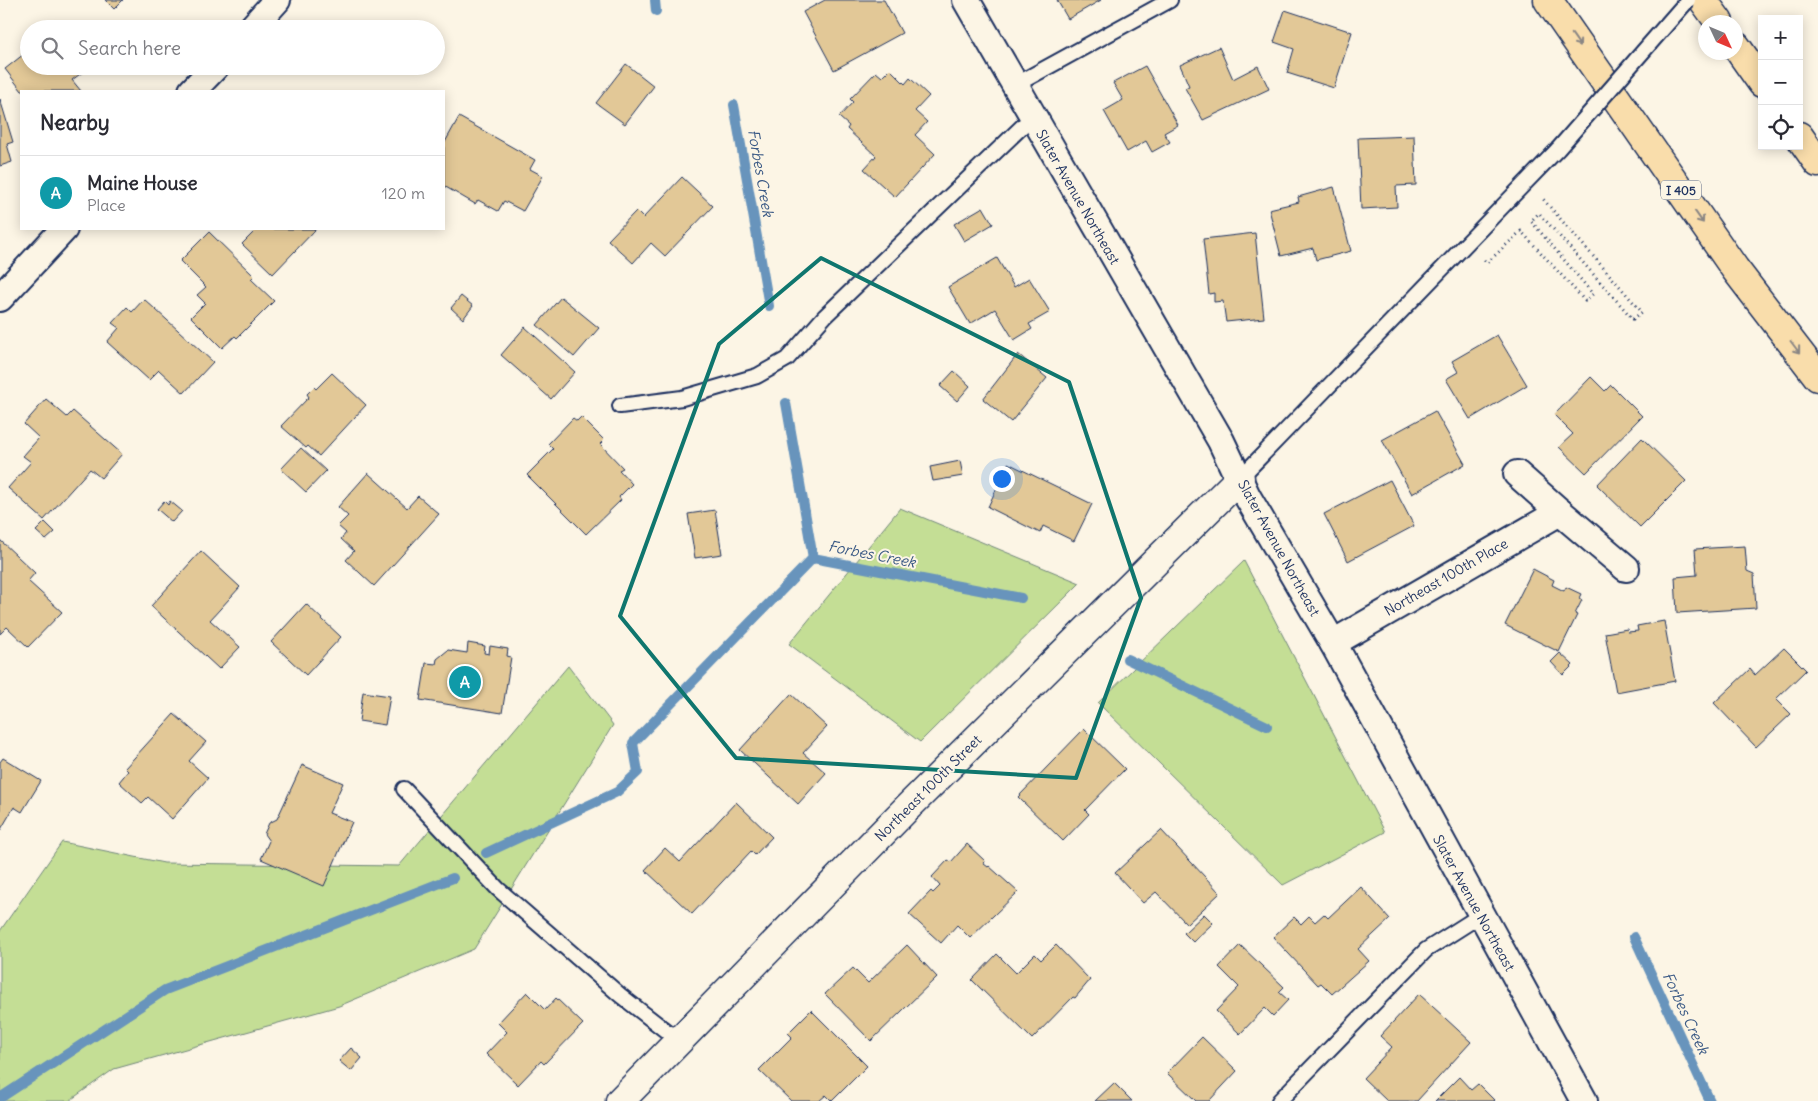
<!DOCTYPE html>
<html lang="en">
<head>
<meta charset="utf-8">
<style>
  :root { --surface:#fff; --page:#f7f7f7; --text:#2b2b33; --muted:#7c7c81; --line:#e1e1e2; --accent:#1b2f5e }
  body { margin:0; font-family:Delius,sans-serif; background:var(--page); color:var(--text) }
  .controls { position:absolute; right:15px; top:15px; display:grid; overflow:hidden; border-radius:0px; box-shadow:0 2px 12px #0003 }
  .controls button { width:45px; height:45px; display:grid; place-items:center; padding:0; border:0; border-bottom:1px solid var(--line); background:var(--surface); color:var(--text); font:25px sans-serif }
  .compass { position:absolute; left:1698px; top:15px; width:45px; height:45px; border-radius:50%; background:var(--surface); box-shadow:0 2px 12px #0003; rotate:134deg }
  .you { position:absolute; left:1001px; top:478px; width:18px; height:18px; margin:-12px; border:4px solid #fff; border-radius:50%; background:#1a73e8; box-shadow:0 0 0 8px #1a73e833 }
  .badge { display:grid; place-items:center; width:32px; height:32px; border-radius:50%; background:var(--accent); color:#fff; font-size:16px; font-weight:700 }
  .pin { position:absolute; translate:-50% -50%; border:2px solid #fff; box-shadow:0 1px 5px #0006 }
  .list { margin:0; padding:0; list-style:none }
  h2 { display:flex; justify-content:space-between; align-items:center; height:65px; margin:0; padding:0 20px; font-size:21px }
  h2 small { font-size:16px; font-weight:400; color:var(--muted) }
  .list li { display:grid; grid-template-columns:32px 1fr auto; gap:15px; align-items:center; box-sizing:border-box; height:75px; padding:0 20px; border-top:1px solid var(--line) }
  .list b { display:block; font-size:19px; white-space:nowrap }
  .list p { margin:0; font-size:16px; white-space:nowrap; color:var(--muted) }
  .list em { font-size:16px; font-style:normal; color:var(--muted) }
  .icon { flex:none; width:28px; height:28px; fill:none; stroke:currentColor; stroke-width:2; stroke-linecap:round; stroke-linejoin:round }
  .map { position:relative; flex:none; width:1818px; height:1101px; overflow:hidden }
  .search { position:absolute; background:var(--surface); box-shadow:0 2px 12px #0003; left:20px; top:20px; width:425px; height:55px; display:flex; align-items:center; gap:12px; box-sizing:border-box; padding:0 18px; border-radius:28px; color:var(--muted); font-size:19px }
  .panel { position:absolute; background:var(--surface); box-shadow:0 2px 12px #0003; left:20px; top:90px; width:425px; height:140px; border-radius:0px }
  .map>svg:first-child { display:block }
  .green { fill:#c4de95; stroke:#70867a }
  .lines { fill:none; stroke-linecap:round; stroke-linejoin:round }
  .stream { stroke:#6794bc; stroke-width:10 }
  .building { fill:#e2c897; stroke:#1b2f5e }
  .lane-casing { stroke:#1b2f5e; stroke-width:18 }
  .street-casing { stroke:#1b2f5e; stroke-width:30 }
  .secondary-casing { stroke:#1b2f5e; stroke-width:31 }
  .highway-casing { stroke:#1b2f5e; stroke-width:31 }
  .path { stroke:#1b2f5e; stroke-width:3; stroke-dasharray:1 4; stroke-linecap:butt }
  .lane { stroke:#fcf5e5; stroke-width:14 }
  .street { stroke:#fcf5e5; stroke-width:26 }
  .secondary { stroke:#fcf5e5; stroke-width:28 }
  .highway { stroke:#f9ddab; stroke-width:28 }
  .lane-bridge-casing { stroke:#1b2f5e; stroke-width:18; stroke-linecap:butt }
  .lane-bridge { stroke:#fcf5e5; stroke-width:14 }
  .oneway { stroke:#8a8684 }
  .marked { fill:none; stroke:#0f766e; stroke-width:4; stroke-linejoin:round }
  .labels { text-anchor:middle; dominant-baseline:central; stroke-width:4; stroke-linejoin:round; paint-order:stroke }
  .shield { fill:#fcf5e5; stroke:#5e6a86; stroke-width:1 }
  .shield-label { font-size:12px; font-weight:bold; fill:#1b2f5e }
  .street-label { font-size:14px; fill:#1b2f5e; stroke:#fcf5e5 }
  .water-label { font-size:15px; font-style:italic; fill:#3a5985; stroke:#fcf5e5 }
</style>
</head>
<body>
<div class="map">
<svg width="1818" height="1101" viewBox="0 0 1818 1101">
  <rect width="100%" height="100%" fill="#fcf5e5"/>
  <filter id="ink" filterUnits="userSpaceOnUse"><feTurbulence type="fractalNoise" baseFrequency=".02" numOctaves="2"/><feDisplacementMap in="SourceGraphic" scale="10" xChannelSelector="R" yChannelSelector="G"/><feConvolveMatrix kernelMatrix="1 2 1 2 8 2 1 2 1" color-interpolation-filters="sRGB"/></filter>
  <g filter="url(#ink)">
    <!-- green -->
    <g class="green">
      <polygon points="900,508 1080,583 920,742 789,644"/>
      <polygon points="1244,561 1385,832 1283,885 1098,703"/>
      <polygon points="568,666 613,725 474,949 339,1006 114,1069 69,1101 0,1101 0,931 62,842 164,863 399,866"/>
    </g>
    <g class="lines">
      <!-- stream -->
      <g class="stream">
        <polyline points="655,0 656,11"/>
        <polyline points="734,105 769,306"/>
        <polyline points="786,403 813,558 1021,598"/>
        <polyline points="1127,659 1267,726"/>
        <polyline points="486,853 617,792 638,772 633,743 813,558"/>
        <polyline points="1634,937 1710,1101"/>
        <polyline points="0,1098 165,990 453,878"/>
      </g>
    </g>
    <!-- building -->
    <g class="building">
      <polygon points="105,0 123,0 114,9"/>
      <polygon points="825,0 884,0 902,33 834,70 803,12"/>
      <polygon points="1057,0 1101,0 1068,19"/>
      <polygon points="1285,10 1352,32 1334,88 1287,73 1294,49 1274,42"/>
      <polygon points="1219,47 1233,79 1258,66 1269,89 1203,120 1185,88 1189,86 1180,65"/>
      <polygon points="29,50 29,66 85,66 87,69 72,80 81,91 22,91 5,69"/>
      <polygon points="626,64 654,86 625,124 596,103"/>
      <polygon points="1145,66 1178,125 1164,133 1170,142 1152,152 1146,141 1127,152 1104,111 1123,100 1113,83"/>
      <polygon points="890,69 905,84 910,78 929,96 915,111 927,122 915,135 935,154 895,197 864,169 876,156 847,129 849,126 839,117 853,102 850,99 876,72 882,77"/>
      <polygon points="0,99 13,142 7,144 12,162 0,166"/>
      <polygon points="459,117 535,160 530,169 543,176 523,211 504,201 498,211 478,200 475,204 444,186 444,144"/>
      <polygon points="1414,136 1416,185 1396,186 1397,207 1361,209 1358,138"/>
      <polygon points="682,177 713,206 665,256 651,243 633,263 608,240 636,211 643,218"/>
      <polygon points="1334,187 1351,251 1316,260 1313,248 1281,256 1269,209 1299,202 1298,197"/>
      <polygon points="983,207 993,224 964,241 954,224"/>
      <polygon points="257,229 316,229 273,274 242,244"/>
      <polygon points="209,232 254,276 251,279 274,301 237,338 235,336 222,348 191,317 205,303 197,295 206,287 180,261"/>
      <polygon points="1255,233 1264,318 1226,322 1223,301 1214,302 1214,293 1209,294 1203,239"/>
      <polygon points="997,258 1014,287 1029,278 1050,312 1029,324 1032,329 1014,340 995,309 970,324 948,287"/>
      <polygon points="461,296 473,306 463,319 451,308"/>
      <polygon points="561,297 599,328 574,357 537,325"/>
      <polygon points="144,299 213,362 184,393 159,370 149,380 107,342 119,328 112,323 127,307 132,312"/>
      <polygon points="525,327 575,372 551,399 501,355"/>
      <polygon points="1497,335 1527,385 1470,419 1446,379 1458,372 1452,361"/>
      <polygon points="1018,354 1047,378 1011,422 983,399"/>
      <polygon points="954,371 970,386 957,401 940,386"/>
      <polygon points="332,373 366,405 319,456 308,446 306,448 281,426 309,397 307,394 314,387 316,389"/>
      <polygon points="1591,377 1605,391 1611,385 1642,416 1586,473 1559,447 1573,434 1554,415"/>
      <polygon points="46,399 67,417 73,411 122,454 101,478 90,469 44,520 8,488 31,462 23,456 39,438 24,424"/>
      <polygon points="1435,411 1465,464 1412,494 1382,440"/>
      <polygon points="581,417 604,440 600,444 623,468 619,470 632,484 619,497 621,500 586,534 527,475 553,449 548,444 573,418 577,421"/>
      <polygon points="1642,438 1686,481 1640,527 1597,485"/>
      <polygon points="301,448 326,471 306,492 281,469"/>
      <polygon points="960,461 963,476 933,481 930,467"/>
      <polygon points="1008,463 1092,504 1074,541 1043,526 1040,533 988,507"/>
      <polygon points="368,473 407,508 418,496 439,514 374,586 346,560 354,551 341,539 346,533 338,526 348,516 338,507"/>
      <polygon points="1390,480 1414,526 1348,561 1324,514"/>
      <polygon points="164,501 168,505 170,501 182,511 172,522 157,509"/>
      <polygon points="715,510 722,554 695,558 688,514"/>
      <polygon points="45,522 55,532 46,540 36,531"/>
      <polygon points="0,540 35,573 28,581 62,612 28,647 7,627 0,634"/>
      <polygon points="1745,546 1747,571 1754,574 1756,608 1677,613 1675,577 1697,575 1695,549"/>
      <polygon points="201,551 240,587 210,620 240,647 219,669 151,606"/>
      <polygon points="1533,569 1554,580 1552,585 1564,591 1566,587 1581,594 1579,598 1582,600 1575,614 1577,615 1559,652 1505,625"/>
      <polygon points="306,604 341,637 306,675 271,642"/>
      <polygon points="1664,621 1675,681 1616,692 1605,633 1627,629 1628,632 1638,631 1637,626"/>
      <polygon points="468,643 485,646 484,653 489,654 490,646 508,649 507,656 511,657 502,713 420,700 426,663 436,664 437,659 448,650 467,653"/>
      <polygon points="1784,648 1806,670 1776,699 1791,714 1756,747 1714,703 1750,669 1755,675"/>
      <polygon points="1560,653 1573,665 1563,675 1551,662"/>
      <polygon points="363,692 390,696 385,725 359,721"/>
      <polygon points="791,694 827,727 803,753 826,773 798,804 740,750"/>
      <polygon points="174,714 206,742 189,761 208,778 172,819 148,797 142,803 119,782 128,771 125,768"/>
      <polygon points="1084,729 1125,769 1085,810 1089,814 1063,841 1018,797"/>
      <polygon points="3,758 41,781 22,812 14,807 0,831 0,762"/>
      <polygon points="302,765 343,783 329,813 352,822 324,886 261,859 269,841 264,834 269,823 277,819"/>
      <polygon points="736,802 772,837 755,855 751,851 692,914 645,870 665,848 680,862"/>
      <polygon points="1161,830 1220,893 1187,924 1156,892 1143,903 1115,873"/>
      <polygon points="967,844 985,861 984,864 988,867 989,866 1018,892 970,938 957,925 941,943 909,914 931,891 933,893 940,886 932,877 948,860 951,862"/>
      <polygon points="1361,887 1390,919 1358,949 1369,961 1332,994 1321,983 1318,985 1273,937 1294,917 1301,924 1309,916 1315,922 1324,914 1328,918"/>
      <polygon points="1204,914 1213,923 1193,942 1184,933"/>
      <polygon points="907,945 937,977 871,1041 825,994 853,968 868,983"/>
      <polygon points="1056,945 1090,980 1075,998 1073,997 1032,1039 972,980 997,954 1016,973 1035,954 1041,960"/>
      <polygon points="1240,945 1284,987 1279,992 1288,1000 1273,1016 1265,1008 1240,1034 1216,1011 1239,987 1219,967"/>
      <polygon points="527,992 545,1010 556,998 583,1024 544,1064 541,1061 518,1085 486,1054 507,1032 498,1023"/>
      <polygon points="1419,994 1471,1042 1417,1101 1387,1101 1363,1078 1392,1047 1380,1036"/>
      <polygon points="811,1010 867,1066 832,1101 826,1095 819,1101 791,1101 759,1070 792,1037 788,1033"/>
      <polygon points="1202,1037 1237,1071 1209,1101 1196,1101 1167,1073"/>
      <polygon points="351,1048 362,1058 351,1071 339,1061"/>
      <polygon points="1459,1077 1471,1090 1478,1084 1495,1101 1435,1101"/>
      <polygon points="1114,1083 1132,1101 1095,1101"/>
    </g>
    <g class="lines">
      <defs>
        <g id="lane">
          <polyline points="1015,85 1170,0"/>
          <polyline points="620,406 682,398 757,376 787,359 825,316 1032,117"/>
          <polyline points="1240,478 1558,149"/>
          <polyline points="404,789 498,889 620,995 679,1041"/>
          <polyline points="1279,1101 1426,950 1481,915"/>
        </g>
        <g id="street">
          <polyline points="966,0 1221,441 1247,496 1333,643 1584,1101"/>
          <polyline points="251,29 277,0"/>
          <polyline points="192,91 216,66"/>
          <polyline points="0,298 64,229"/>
          <polyline points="1517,474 1560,512"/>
          <polyline points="1333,643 1560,512 1626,568"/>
        </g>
        <polyline id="secondary" points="620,1101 908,807 1240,478"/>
        <g id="highway">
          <polyline points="1548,0 1735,269 1818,377"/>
          <polyline points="1703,0 1719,22"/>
          <polyline points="1736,46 1762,83"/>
          <polyline points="1799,136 1818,163"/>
        </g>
      </defs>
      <!-- lane casing -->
      <use href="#lane" class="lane-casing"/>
      <!-- street casing -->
      <use href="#street" class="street-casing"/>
      <!-- secondary casing -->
      <use href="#secondary" class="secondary-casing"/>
      <!-- highway casing -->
      <use href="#highway" class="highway-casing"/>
      <!-- path -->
      <polyline class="path" points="1484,260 1487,263 1521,231 1585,301 1593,294 1531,221 1539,213 1633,319 1642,312 1543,199"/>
      <!-- lane -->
      <use href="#lane" class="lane"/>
      <!-- street -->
      <use href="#street" class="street"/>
      <!-- secondary -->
      <use href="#secondary" class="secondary"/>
      <!-- highway -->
      <use href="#highway" class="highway"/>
      <defs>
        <polyline id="lane-bridge" points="1558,149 1688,0"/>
      </defs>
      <!-- lane-bridge casing -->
      <use href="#lane-bridge" class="lane-bridge-casing"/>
      <!-- lane-bridge -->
      <use href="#lane-bridge" class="lane-bridge"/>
    </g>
    <!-- one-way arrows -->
    <defs><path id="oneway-shaft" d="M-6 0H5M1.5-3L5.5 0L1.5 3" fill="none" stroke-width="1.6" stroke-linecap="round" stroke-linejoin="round" transform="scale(1.25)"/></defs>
    <g class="oneway">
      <use href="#oneway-shaft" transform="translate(1576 40) rotate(55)"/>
      <use href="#oneway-shaft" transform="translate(1699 217) rotate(55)"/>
      <use href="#oneway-shaft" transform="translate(1795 347) rotate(53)"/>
    </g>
  </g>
  <!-- marked area -->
  <path class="marked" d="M821,258L1069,382L1141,598L1076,778L736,758L620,616L719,344Z"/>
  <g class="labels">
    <!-- shield labels -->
    <rect class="shield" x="1661" y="180.5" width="40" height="19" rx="4"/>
    <g class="shield-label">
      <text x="1681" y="190">I 405</text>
    </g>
    <!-- street labels -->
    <g class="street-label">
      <text transform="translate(1078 197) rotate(60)">Slater Avenue Northeast</text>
      <text transform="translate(1279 548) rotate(61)">Slater Avenue Northeast</text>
      <text transform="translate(1446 577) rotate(-30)">Northeast 100th Place</text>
      <text transform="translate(928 788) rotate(-45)">Northeast 100th Street</text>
      <text transform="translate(1474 903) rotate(61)">Slater Avenue Northeast</text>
    </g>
    <!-- water labels -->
    <g class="water-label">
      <text transform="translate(761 173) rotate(80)">Forbes Creek</text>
      <text transform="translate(872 554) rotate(11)">Forbes Creek</text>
      <text transform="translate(1686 1013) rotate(65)">Forbes Creek</text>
    </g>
  </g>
</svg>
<div class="controls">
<button>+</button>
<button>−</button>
<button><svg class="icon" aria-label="locate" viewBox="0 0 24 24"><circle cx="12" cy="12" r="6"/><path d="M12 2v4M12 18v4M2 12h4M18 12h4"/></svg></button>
</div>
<svg class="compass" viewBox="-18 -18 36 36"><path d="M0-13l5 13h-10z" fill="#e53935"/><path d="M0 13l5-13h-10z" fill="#7c7c81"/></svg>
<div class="you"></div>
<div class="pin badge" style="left:465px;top:682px;background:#0f9aa8">A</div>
<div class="search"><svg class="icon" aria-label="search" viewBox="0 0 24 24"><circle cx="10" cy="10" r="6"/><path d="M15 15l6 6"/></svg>Search here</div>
<section class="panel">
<h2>Nearby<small></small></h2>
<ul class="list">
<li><span class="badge" style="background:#0f9aa8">A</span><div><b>Maine House</b><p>Place</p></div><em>120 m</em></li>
</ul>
</section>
</div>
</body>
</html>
